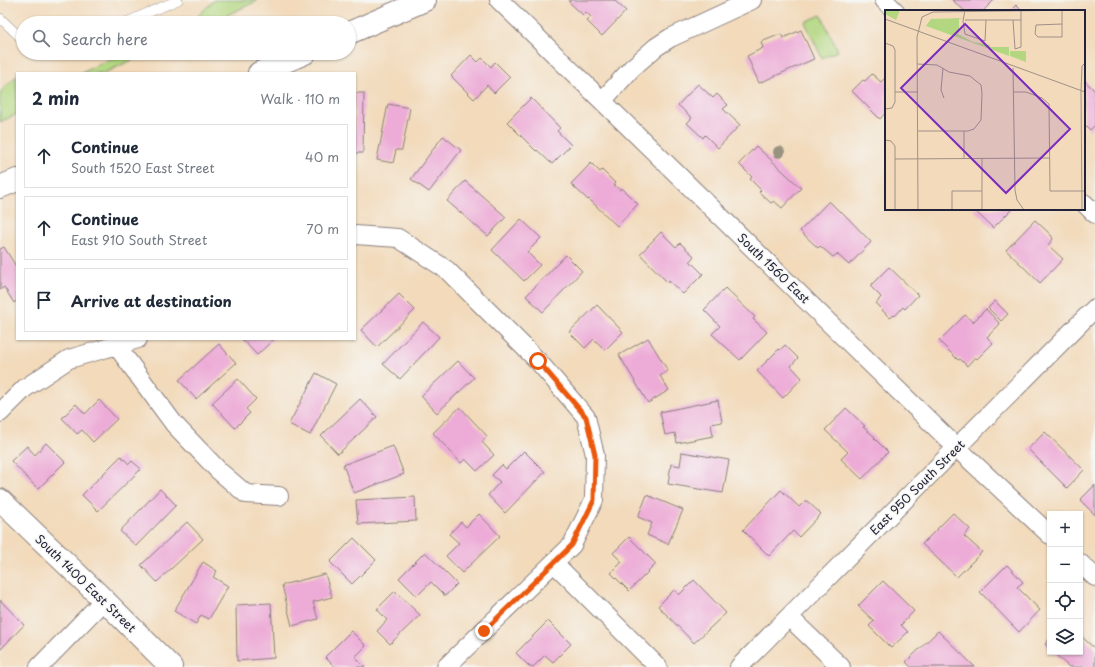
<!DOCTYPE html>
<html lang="en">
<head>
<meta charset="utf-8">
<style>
  :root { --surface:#fff; --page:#f6f6f7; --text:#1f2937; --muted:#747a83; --line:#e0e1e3 }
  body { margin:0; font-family:"Playpen Sans",sans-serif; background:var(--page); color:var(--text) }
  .controls { position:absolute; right:12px; bottom:12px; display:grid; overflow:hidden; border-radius:0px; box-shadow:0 1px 3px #0004 }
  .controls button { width:36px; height:36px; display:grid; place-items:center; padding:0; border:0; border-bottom:1px solid var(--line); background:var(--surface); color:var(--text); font:20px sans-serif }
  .stop { position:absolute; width:12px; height:12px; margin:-9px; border:3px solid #ea580c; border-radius:50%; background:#fff }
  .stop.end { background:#ea580c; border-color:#fff; box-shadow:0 1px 4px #0008 }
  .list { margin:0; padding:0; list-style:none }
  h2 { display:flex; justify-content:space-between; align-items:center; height:52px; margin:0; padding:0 16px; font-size:17px }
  h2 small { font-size:13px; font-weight:400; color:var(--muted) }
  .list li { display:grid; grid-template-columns:26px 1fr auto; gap:12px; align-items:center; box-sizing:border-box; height:64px; margin:0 8px 8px; padding:0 8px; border:1px solid var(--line); border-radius:0px }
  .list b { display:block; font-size:15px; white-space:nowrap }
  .list p { margin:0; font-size:13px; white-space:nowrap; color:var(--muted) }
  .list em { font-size:13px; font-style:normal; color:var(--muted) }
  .icon { flex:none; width:22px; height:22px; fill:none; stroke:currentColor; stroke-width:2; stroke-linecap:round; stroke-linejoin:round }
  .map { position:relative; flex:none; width:1095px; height:667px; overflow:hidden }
  .search { position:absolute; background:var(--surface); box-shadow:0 1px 3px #0004; left:16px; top:16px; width:340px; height:44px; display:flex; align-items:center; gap:10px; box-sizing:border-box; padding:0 14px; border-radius:22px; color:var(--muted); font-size:15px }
  .panel { position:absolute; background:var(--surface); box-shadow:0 1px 3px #0004; left:16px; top:72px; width:340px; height:268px; border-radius:0px }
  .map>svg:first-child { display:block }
  .green { fill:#b3d780; stroke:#6a7c5e }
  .building { fill:#edacd7 }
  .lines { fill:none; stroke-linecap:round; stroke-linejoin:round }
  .lane-casing { stroke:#8a7e7b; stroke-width:10 }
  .street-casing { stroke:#8a7e7b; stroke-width:20 }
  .secondary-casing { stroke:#8a7e7b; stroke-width:24 }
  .lane { stroke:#fff; stroke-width:9 }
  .street { stroke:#fff; stroke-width:18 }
  .secondary { stroke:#fff; stroke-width:22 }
  .tree { fill:#989280 }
  .route { stroke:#ea580c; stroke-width:5 }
  .labels { text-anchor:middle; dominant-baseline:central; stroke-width:3; stroke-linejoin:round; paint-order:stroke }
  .street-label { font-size:12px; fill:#22223b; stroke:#f6f6f2 }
  .inset-road { fill:none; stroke:#9f9088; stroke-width:1 }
  .view { fill:#7b2cbf; fill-opacity:0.15; stroke:#7b2cbf; stroke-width:2 }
  .inset-edge { fill:none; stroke:#22223b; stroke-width:2 }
</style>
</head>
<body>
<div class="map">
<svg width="1095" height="667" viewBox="0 0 1095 667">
  <rect width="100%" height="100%" fill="#f6f6f2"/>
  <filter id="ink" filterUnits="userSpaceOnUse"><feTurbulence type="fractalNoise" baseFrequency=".025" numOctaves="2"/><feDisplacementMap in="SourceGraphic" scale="8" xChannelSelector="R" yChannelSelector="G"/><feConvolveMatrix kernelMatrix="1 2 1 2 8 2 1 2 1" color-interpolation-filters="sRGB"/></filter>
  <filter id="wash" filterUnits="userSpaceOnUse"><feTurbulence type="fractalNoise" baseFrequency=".012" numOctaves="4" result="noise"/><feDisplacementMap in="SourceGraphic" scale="16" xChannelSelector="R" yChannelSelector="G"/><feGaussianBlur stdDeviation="0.9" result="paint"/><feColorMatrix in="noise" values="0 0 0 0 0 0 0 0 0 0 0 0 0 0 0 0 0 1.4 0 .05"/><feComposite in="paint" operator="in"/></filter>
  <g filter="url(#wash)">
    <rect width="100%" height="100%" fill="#f2dabb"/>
    <!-- green -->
    <g class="green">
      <polygon points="214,0 256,0 257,1 210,23 187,23 195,19 197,23 200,21 198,16"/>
      <polygon points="821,15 838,51 822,58 805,22"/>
      <polygon points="123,53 128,53 131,55 133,53 147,53 104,73 81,73"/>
      <polygon points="16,76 17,114 0,122 0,92"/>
    </g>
    <g id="blocks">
      <!-- building -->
      <g class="building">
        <polygon points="570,0 614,0 626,11 602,36 587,21 591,17 586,12 583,15 569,2"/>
        <polygon points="952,0 994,0 983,11 965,11"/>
        <polygon points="1016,5 1022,11 1010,11"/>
        <polygon points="801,30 814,59 759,83 747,56 763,48 761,42 781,34 783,38"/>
        <polygon points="471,55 478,62 482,58 491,67 495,62 510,77 494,93 487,85 474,99 451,76"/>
        <polygon points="872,74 881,82 884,79 886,81 886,112 880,119 852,91 863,80 865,81"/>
        <polygon points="1084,80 1095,91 1095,125 1090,130 1084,124"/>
        <polygon points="698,84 713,98 717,94 728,105 723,109 740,125 718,148 705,135 703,138 687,123 692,118 678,105"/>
        <polygon points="355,93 364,93 363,153 355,153"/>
        <polygon points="531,98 560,128 557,131 571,145 552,164 537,150 536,151 507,122"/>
        <polygon points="388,104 410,108 402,150 396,150 393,163 377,160"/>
        <polygon points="443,136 461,150 429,192 411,179"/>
        <polygon points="756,146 801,188 782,208 774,201 771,203 759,192 761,190 750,179 752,177 739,164"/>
        <polygon points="591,163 600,172 602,170 616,184 614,185 620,190 621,188 638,204 617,226 589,199 588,200 571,184"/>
        <polygon points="465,181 506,217 488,236 447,201"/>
        <polygon points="829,201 840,212 841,211 871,242 849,265 837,254 833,257 820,246 818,248 800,231"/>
        <polygon points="973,209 1012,209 993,228"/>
        <polygon points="521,219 541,238 527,252 540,265 524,281 492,250"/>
        <polygon points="1035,220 1051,235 1053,239 1048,245 1063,259 1040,283 1006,250"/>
        <polygon points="661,232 676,247 680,243 694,256 690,261 703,274 683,294 669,281 668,283 640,254"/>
        <polygon points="4,247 17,268 17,300 14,303 4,287 0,290 0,249"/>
        <polygon points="566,255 582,271 543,312 526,296"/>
        <polygon points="889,267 918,295 905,309 903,307 895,316 894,315 890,318 876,304 881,297 870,286"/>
        <polygon points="725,288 755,317 753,319 767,332 740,360 712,334 720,326 704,310"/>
        <polygon points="399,294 415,310 377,347 361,330"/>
        <polygon points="995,301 1008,314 1001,321 988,308"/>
        <polygon points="597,305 623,332 605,350 594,339 585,348 569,332"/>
        <polygon points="986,309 1000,324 987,337 993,343 977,359 975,357 967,366 960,359 958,360 939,341 965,315 973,322"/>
        <polygon points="423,322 439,337 400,379 383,364"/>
        <polygon points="648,338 668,371 660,376 669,390 648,403 619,355"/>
        <polygon points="242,339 274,339 257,355"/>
        <polygon points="219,344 236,363 196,399 179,380"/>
        <polygon points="785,345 798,358 791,366 802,378 783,398 757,371 779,349 780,350"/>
        <polygon points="458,361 474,378 437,413 421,396"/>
        <polygon points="316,373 336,384 310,435 289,424"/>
        <polygon points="238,379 256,399 246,409 250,413 235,428 212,403"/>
        <polygon points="360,399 377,417 338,454 321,436"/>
        <polygon points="99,400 117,419 93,442 82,430 77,434 62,418 76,404 85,414"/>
        <polygon points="718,400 722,422 711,424 713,436 677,443 675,433 665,435 660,412"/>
        <polygon points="460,407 487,436 482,442 494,455 477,471 465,459 461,463 433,433"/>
        <polygon points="846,408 865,426 863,427 875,437 874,438 888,452 862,479 841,459 848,452 825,430"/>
        <polygon points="1045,432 1084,470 1067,488 1028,449"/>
        <polygon points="46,443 65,462 38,489 11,461 27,446 35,455"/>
        <polygon points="393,446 404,474 354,493 343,465"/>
        <polygon points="524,451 545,472 505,513 488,495 500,482 492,475 502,465 506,469"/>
        <polygon points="682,452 729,460 723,493 668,484 671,464 680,466"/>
        <polygon points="121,456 129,464 132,461 141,469 98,511 82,495"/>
        <polygon points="1095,485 1095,515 1080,500"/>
        <polygon points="160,489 176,505 136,546 120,531"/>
        <polygon points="781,490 799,507 806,500 821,514 799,537 793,531 769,556 743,530"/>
        <polygon points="647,495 683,510 668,544 647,535 652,523 638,517"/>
        <polygon points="415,497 416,521 358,524 356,500"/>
        <polygon points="953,513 970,529 964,536 982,552 957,577 922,544"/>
        <polygon points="479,514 500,536 462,573 446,556 459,543 449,534 461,522 466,527"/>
        <polygon points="187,522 203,539 157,582 141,565"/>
        <polygon points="629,537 656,564 629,591 611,573 622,562 613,553"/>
        <polygon points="354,538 376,560 352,584 330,562"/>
        <polygon points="425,552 457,584 445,596 431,582 417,596 399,578"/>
        <polygon points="203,562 217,571 213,577 228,586 209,619 201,615 196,624 174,611"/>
        <polygon points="1007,565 1023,582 1017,587 1040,610 1019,632 980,592"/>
        <polygon points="325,574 332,597 313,602 318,619 292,626 282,585"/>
        <polygon points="694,580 726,613 694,643 658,606 674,590 679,595"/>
        <polygon points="883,581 914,611 901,625 908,632 891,648 869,626 874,621 858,606"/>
        <polygon points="395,591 420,615 390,644 377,631 387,620 377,609"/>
        <polygon points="0,600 24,625 0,650"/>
        <polygon points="271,603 274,658 237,661 236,605"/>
        <polygon points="548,621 571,644 553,662 545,655 533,667 530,667 516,653"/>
        <polygon points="351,631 366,646 355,657 365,667 335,667 325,657"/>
        <polygon points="938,631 975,667 911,667 906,662"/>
        <polygon points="1080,635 1095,649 1095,667 1069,667 1053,652 1080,652"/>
        <polygon points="1050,638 1050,649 1045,644"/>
      </g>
    </g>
  </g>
  <g filter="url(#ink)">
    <use href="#blocks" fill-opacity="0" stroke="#8a7e7b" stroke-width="1"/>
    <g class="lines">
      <defs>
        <g id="lane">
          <polyline points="0,18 23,40"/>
          <polyline points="124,23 178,0"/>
          <polyline points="41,53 47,55 52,53"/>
        </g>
        <g id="street">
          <polyline points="499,0 956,447 1050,535"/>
          <polyline points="884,0 895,11"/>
          <polyline points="603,100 632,68 656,47 670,38 752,0"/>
          <polyline points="1084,203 1095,214"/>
          <polyline points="355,235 398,238 447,270 538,361 586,417 595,455 594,500 572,545 446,667"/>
          <polyline points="116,345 174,424 219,471 246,494 279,496"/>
          <polyline points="0,413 25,388 69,359 138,339"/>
          <polyline points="554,563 658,667"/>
          <polyline points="1080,563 1095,577"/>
          <polyline points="789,617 841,667"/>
          <polyline points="39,667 104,600"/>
          <polyline points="739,667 1095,308"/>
        </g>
        <g id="secondary">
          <polyline points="349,33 425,0"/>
          <polyline points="259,73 305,53"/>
          <polyline points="0,187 17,180"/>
          <polyline points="0,500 104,600 171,667"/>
        </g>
      </defs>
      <!-- lane casing -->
      <use href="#lane" class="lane-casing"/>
      <!-- street casing -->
      <use href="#street" class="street-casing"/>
      <!-- secondary casing -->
      <use href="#secondary" class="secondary-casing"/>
      <!-- lane -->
      <use href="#lane" class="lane"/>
      <!-- street -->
      <use href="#street" class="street"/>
      <!-- secondary -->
      <use href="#secondary" class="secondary"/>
    </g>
    <!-- trees -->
    <circle class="tree" cx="779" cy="152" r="6"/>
  </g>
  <g class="lines" filter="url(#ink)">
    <!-- route -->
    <polyline class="route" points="484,631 572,545 594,500 595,455 586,417 538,361"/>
  </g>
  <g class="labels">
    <!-- street labels -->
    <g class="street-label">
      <text transform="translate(774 268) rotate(44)">South 1560 East</text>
      <text transform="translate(917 487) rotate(-45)">East 950 South Street</text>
      <text transform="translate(86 583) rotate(44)">South 1400 East Street</text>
    </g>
  </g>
  <!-- overview -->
  <g transform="translate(885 10)">
    <rect width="200" height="200" fill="#f2dabb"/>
    <path d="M0,0H15L11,10L0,4ZM78,8L74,9V20L71,23L88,32L105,35V39L41,16L46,9ZM105,37H124V46L105,39ZM125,41H141V52L125,46Z" fill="#b3d780"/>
    <path class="inset-road" d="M177,0V27H153L150,24L151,15L177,14M136,1V37L130,39L128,10H136M0,9L200,82M80,10H101L100,31L80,24L78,11L80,0M101,10H128M0,33L8,36L10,40V92L7,98L0,99M32,54L52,55L64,62L85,66L96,75L97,83L96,110L89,119L83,121H33M58,58L56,80L59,88M128,58L130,180L132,190L139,200M10,82H33M128,82H141L157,88L164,94L165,181H200M0,130L6,131L10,136V200M10,149L165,148M79,149V121M97,149V200M33,200L32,27L37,7L48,2L197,0M67,200V181H97M197,200L196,81L197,56L200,53"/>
    <path class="view" d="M80,14L185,119L121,183L16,78Z"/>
    <rect width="200" height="200" class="inset-edge"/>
  </g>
</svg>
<div class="controls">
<button>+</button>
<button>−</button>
<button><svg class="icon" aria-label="locate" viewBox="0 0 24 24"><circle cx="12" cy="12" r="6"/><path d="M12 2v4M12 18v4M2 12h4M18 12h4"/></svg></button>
<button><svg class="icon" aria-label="layers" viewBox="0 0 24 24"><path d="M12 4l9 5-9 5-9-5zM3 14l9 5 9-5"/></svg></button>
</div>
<div class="stop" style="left:538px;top:361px"></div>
<div class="stop end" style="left:484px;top:631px"></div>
<div class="search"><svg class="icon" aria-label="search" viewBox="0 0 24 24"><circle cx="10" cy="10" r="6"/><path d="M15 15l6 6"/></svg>Search here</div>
<section class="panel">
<h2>2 min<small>Walk · 110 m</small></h2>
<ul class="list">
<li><svg class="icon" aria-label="ahead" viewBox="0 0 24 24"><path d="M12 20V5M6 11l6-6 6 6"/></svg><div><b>Continue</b><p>South 1520 East Street</p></div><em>40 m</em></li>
<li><svg class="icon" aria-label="ahead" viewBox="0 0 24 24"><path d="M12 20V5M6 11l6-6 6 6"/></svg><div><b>Continue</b><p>East 910 South Street</p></div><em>70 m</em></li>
<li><svg class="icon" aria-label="arrive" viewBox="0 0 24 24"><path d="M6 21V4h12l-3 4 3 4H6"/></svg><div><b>Arrive at destination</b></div></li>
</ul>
</section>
</div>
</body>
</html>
